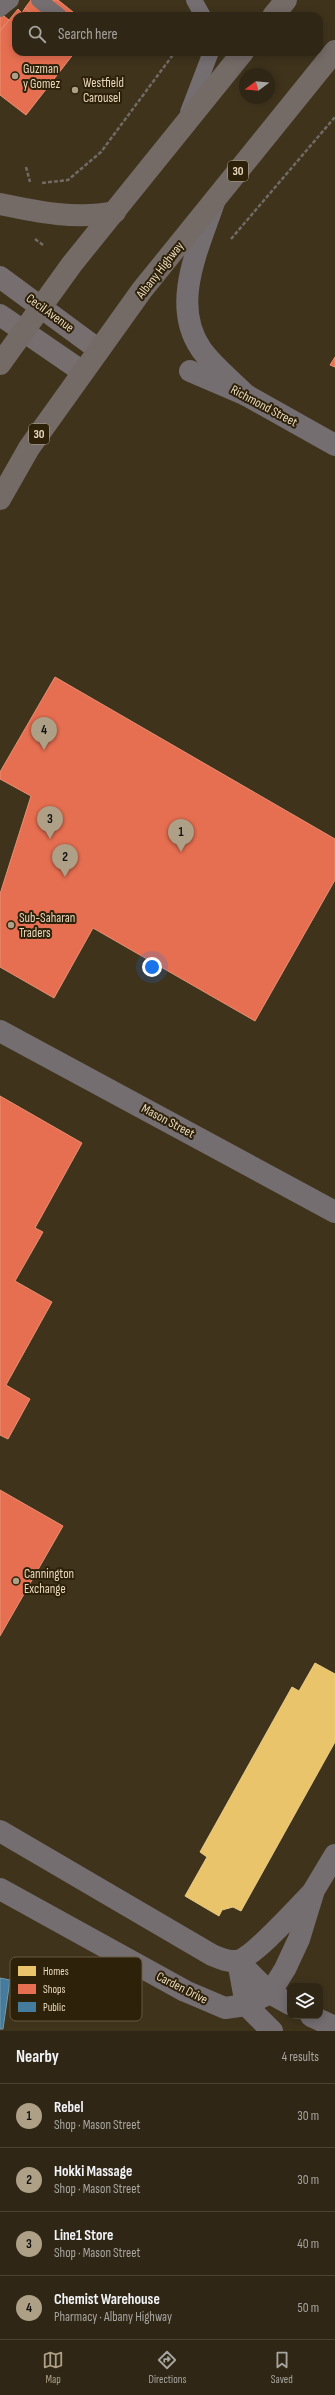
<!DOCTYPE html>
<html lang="en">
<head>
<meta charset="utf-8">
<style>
  :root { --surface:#2f2615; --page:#3b3222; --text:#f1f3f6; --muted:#a7a5a0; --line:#4a4334; --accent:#aea086 }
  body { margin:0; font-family:"Sofia Sans Condensed",sans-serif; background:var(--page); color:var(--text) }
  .controls { position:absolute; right:12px; bottom:12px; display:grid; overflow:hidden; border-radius:8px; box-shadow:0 2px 10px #0003 }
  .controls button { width:36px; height:36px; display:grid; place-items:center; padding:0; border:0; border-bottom:1px solid var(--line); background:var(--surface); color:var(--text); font:20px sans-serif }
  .compass { position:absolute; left:239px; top:68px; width:36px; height:36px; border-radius:50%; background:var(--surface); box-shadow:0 2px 10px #0003; rotate:254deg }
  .you { position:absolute; left:152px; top:967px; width:14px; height:14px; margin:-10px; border:3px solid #fff; border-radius:50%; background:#1a73e8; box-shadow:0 0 0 6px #1a73e833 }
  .badge { display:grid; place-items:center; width:26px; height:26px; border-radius:50%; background:var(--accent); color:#111; font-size:13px; font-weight:700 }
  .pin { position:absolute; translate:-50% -33px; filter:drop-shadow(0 1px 2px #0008) }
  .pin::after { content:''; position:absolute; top:21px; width:14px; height:12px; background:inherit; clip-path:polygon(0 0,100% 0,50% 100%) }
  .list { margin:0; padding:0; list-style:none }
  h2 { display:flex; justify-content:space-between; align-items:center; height:52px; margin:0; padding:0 16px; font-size:17px }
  h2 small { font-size:13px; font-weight:400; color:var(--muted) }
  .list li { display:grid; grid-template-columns:26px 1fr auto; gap:12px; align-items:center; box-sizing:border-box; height:64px; padding:0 16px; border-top:1px solid var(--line) }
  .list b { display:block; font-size:15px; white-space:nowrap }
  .list p { margin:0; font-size:13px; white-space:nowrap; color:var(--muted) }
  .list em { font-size:13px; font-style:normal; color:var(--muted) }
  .icon { flex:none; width:22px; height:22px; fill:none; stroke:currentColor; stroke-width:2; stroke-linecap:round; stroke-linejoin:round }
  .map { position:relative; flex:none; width:335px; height:2031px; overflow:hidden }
  .search { position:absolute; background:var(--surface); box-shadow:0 2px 10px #0003; left:12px; right:12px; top:12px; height:44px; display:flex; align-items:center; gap:10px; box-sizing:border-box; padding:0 14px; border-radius:12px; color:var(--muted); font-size:15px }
  .sheet { height:308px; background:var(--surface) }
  nav { display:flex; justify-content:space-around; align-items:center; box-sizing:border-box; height:56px; border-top:1px solid var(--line); background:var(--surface); font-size:11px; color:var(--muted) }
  nav a { display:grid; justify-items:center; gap:2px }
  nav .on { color:var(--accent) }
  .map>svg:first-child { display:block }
  .homes { fill:#e9c46a; stroke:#e9cb84 }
  .shops { fill:#e76f51; stroke:#e88f72 }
  .public { fill:#457b9d; stroke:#7698a7 }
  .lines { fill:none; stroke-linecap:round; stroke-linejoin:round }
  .path { stroke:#726a64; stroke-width:2.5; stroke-dasharray:4 2; stroke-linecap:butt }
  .service { stroke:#756e71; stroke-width:16 }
  .minor { stroke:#756e71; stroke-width:22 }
  .tertiary { stroke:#756e71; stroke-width:22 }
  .secondary { stroke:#776f6f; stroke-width:22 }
  .trunk { stroke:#746a66; stroke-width:22 }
  .poi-dot { fill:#aea086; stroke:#2d210a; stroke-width:1.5 }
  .labels { text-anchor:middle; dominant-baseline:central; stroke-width:4; stroke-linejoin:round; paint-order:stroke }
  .shield { fill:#2d210a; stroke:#b1a289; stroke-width:1 }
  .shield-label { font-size:12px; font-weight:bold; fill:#eadabf }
  .poi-label { font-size:13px; fill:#eadabf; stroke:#2d210a; text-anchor:start }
  .street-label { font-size:13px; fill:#eadabf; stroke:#2d210a }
  .key { fill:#2d210a; stroke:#665840; stroke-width:1 }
  .key-label { font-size:11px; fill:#eadabf }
</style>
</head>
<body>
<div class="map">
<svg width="335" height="2031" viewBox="0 0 335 2031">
  <rect width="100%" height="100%" fill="#3f331c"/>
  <!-- homes -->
  <polygon class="homes" points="315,1663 335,1674 335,1742 241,1911 233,1907 222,1910 219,1916 185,1896 207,1857 200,1852 292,1687 299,1691"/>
  <!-- shops -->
  <g class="shops">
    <polygon points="31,0 58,0 78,16 35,16 25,8"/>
    <polygon points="25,8 35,16 16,16 16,52 75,52 26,115 0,95 0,31 18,9 22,13"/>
    <polygon points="0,13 9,20 0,31"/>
    <polygon points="335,357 335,367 330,365"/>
    <polygon points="55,677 335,839 335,880 255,1021 93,928 54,998 0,967 0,894 31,796 0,779 0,772"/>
    <polygon points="0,1096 82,1143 35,1228 43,1232 15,1281 52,1302 6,1385 30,1399 8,1439 0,1435"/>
    <polygon points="0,1490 63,1526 0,1636"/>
  </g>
  <!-- public -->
  <polygon class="public" points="0,1978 10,1980 3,2029 0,2029"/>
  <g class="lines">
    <!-- path -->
    <g class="path">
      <polyline points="26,167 30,182"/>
      <polyline points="42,183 68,180 101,152 175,52"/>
      <polyline points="35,239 43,245"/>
      <polyline points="231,239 335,117"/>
    </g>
    <!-- service -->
    <g class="service">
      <polyline points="39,0 59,16"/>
      <polyline points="194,0 203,16"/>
      <polyline points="0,9 11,0"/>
      <polyline points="188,112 211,52"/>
    </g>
    <!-- minor -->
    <g class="minor">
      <path d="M214,202C199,247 170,304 201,349C212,365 231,380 246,395"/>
      <polyline points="190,371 246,395 335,445"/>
      <polyline points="0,1031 335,1212"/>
      <polyline points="238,1961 246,2005 272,2031"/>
      <polyline points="238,1961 270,1993 290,2004"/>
      <polyline points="311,2016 335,2027"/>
    </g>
    <!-- tertiary -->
    <g class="tertiary">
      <path d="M0,1831L212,1955C220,1958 227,1962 236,1961C251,1960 299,1906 312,1893"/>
      <polyline points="0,1889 185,1991 225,2008 246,2005 270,1993 285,1969 299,1939 314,1890 335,1855"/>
    </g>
    <!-- secondary -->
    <g class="secondary">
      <polyline points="0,277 99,350"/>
      <polyline points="0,315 83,372"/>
    </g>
    <!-- trunk -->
    <g class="trunk">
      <polyline points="273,16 286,0"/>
      <path d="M0,204C38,212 77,220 115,212"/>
      <polyline points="0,364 72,264 243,52"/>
      <polyline points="0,499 29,448 142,290 335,51"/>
    </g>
  </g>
  <!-- markers -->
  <g class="poi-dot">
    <circle cx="15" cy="76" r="4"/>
    <circle cx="75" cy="90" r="4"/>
    <circle cx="11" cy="925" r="4"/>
    <circle cx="16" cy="1581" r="4"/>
  </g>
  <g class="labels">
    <!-- shield labels -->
    <g class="shield">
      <rect x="228" y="161" width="20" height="20" rx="3"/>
      <rect x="29" y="424" width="20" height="20" rx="3"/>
    </g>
    <g class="shield-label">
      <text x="238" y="171">30</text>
      <text x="39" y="434">30</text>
    </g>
    <!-- poi labels -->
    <g class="poi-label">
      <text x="23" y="69">Guzman<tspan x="23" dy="15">y Gomez</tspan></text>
      <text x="83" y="83">Westfield<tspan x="83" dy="15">Carousel</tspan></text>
      <text x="19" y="918">Sub-Saharan<tspan x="19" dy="15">Traders</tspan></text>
      <text x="24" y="1574">Cannington<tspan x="24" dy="15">Exchange</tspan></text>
    </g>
    <!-- street labels -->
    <g class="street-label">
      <text transform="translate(160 270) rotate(-52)">Albany Highway</text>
      <text transform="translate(50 313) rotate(36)">Cecil Avenue</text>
      <text transform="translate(264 406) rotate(28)">Richmond Street</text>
      <text transform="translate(168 1121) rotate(28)">Mason Street</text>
      <text transform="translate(182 1988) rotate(27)">Carden Drive</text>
    </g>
  </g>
  <!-- legend -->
  <rect x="10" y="1957" width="132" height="64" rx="6" class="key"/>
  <rect x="18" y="1966" width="18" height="10" fill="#e9c46a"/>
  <rect x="18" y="1984" width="18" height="10" fill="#e76f51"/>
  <rect x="18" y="2002" width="18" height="10" fill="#457b9d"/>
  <g class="key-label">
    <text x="43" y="1975">Homes</text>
    <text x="43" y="1993">Shops</text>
    <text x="43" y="2011">Public</text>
  </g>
</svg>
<div class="controls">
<button><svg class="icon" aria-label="layers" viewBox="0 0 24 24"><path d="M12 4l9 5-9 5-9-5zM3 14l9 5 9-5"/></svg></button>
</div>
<svg class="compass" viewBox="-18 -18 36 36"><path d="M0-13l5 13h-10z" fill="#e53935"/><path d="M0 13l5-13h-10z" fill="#a7a5a0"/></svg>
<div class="you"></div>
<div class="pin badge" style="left:181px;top:852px">1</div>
<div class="pin badge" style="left:65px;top:877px">2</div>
<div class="pin badge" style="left:50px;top:839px">3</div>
<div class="pin badge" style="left:44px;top:750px">4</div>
<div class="search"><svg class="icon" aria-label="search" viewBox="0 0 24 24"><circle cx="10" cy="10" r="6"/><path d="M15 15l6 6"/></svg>Search here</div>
</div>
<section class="sheet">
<h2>Nearby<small>4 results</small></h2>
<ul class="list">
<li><span class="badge">1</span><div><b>Rebel</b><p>Shop · Mason Street</p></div><em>30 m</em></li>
<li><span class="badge">2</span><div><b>Hokki Massage</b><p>Shop · Mason Street</p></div><em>30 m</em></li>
<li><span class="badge">3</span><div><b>Line1 Store</b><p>Shop · Mason Street</p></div><em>40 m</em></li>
<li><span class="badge">4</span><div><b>Chemist Warehouse</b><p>Pharmacy · Albany Highway</p></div><em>50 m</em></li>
</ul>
</section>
<nav>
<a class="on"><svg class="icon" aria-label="map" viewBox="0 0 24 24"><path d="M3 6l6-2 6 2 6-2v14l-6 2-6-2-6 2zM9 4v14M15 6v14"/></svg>Map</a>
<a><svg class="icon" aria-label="directions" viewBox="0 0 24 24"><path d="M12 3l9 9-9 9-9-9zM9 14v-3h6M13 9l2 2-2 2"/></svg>Directions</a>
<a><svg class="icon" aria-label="saved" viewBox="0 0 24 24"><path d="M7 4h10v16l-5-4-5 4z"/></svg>Saved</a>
</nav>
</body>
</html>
